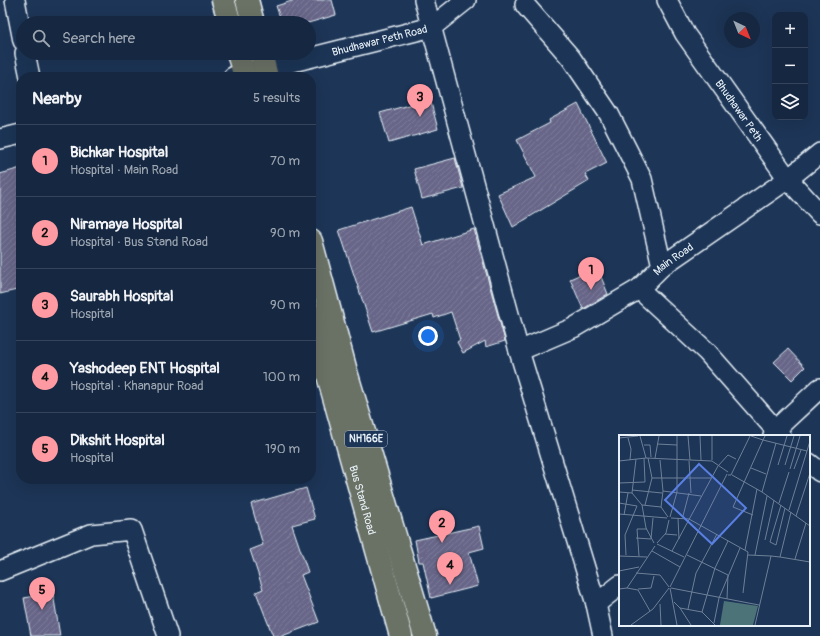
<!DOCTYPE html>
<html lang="en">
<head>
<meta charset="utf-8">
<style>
  :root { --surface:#162841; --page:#23344c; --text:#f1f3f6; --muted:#9ea6b1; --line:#35445a; --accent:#ff9aa2 }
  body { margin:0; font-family:Pangolin,sans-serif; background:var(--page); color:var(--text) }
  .controls { position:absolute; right:12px; top:12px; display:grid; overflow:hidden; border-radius:8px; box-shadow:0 4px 16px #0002 }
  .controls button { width:36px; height:36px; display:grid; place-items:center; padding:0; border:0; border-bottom:1px solid var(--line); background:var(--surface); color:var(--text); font:20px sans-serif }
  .compass { position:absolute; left:724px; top:12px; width:36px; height:36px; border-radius:50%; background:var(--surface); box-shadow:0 4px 16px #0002; rotate:137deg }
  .you { position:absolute; left:428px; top:336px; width:14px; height:14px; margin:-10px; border:3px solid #fff; border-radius:50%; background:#1a73e8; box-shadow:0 0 0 6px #1a73e833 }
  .badge { display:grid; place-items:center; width:26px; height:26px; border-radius:50%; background:var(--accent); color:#111; font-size:13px; font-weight:700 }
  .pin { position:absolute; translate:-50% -33px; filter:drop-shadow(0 1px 2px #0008) }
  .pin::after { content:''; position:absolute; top:21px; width:14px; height:12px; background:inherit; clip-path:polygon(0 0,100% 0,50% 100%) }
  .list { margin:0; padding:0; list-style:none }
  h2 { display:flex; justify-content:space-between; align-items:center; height:52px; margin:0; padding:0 16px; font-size:17px }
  h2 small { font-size:13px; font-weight:400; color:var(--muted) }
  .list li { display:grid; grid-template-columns:26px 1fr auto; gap:12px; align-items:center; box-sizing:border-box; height:72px; padding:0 16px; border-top:1px solid var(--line) }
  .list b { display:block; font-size:15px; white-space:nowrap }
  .list p { margin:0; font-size:13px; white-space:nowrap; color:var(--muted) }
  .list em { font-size:13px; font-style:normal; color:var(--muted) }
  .icon { flex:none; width:22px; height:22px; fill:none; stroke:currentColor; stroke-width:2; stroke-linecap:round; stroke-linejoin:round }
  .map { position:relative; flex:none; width:820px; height:636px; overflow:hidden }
  .search { position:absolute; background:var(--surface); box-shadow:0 4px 16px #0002; left:16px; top:16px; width:300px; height:44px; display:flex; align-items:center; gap:10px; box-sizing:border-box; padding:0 14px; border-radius:22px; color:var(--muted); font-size:15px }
  .panel { position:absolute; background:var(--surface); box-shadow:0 4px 16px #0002; left:16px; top:72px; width:300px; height:412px; border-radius:16px }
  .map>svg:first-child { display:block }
  .building { fill:url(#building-hatch); stroke:#e8f1f8 }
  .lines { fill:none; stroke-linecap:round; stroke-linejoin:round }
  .minor-casing { stroke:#e8f1f8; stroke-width:22 }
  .highway-casing { stroke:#e8f1f8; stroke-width:25 }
  .minor { stroke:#1d3557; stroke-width:19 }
  .highway { stroke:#6b7165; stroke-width:22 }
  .labels { text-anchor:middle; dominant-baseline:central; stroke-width:4; stroke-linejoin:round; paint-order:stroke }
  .shield { fill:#1d3557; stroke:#abb9c8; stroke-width:1 }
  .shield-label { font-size:10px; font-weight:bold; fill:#e8f1f8 }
  .street-label { font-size:11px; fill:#e8f1f8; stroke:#1d3557 }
  .inset-road { fill:none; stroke:#6e8097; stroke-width:1 }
  .view { fill:#5a7fe2; fill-opacity:0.15; stroke:#5a7fe2; stroke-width:2 }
  .inset-edge { fill:none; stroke:#e8f1f8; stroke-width:2 }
</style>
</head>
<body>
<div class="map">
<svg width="820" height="636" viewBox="0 0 820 636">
  <defs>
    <pattern id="building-hatch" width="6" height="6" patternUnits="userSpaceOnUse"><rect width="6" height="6" fill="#676688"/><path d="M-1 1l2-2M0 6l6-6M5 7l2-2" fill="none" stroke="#7d7c9a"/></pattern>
  </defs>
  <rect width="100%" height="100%" fill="#1d3557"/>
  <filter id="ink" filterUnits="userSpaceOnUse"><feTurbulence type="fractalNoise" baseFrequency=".025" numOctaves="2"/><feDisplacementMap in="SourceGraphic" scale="8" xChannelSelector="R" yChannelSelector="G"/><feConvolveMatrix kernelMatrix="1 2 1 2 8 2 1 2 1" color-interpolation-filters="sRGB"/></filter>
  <g filter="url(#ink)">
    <!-- building -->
    <g class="building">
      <polygon points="295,0 332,0 336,15 308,23 282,23 276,6"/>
      <polygon points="430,99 438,129 389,143 380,113"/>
      <polygon points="578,104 607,163 585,174 589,181 513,227 498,194 536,177 517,140 550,123 549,120"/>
      <polygon points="455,158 463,188 422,199 414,169"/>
      <polygon points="21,168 21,289 0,294 0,174"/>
      <polygon points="411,207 423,245 474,229 505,341 486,347 485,341 463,353 457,342 460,340 451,312 434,318 433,314 373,332 339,230"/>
      <polygon points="597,267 608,294 583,309 570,279"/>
      <polygon points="788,349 805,367 792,380 774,362"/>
      <polygon points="306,488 315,519 292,525 308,572 301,575 319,622 282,636 273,636 256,592 263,589 250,550 263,545 251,504"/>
      <polygon points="479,526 484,548 469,552 478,586 431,598 423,562 419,562 415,540"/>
      <polygon points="53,593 60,636 31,636 24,598"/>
    </g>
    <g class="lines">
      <defs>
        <g id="minor">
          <polyline points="15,0 23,41"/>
          <polyline points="424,0 519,351 596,604 603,636"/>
          <path id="s1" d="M667,0L685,34L788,179L820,214"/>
          <polyline points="525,5 571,58 609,114 642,179 662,266"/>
          <polyline points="25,53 30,77"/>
          <path id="s2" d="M233,77L432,27L466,0"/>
          <polyline points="0,139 21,134"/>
          <polyline points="639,289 707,352 781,436"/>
          <path id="s3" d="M519,351L573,328L639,289L662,266L788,179L820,153"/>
          <polyline points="773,436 776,429 820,388"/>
          <polyline points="809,463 820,472"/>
          <polyline points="0,571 91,534 132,530 168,636"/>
          <polyline points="596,604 620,585"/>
        </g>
        <g id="highway">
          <polyline points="223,0 230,23"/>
          <polyline points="247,0 253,23"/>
          <polyline points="238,53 245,77"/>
          <polyline points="261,53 267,77"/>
          <polyline points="311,241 347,375 425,636"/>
          <path id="s4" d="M311,315L401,636"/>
        </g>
      </defs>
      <!-- minor casing -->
      <use href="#minor" class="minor-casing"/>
      <!-- highway casing -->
      <use href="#highway" class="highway-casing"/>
      <!-- minor -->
      <use href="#minor" class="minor"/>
      <!-- highway -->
      <use href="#highway" class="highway"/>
    </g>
  </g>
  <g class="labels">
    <!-- shield labels -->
    <rect class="shield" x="345" y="431" width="42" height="16" rx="3"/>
    <g class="shield-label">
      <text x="366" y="439">NH166E</text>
    </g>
    <!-- street labels -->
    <g class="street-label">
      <text stroke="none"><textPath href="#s2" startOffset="151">Bhudhawar Peth Road</textPath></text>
      <text stroke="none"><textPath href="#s1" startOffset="132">Bhudhawar Peth</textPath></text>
      <text stroke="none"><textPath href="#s3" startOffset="181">Main Road</textPath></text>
      <text stroke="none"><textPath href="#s4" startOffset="192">Bus Stand Road</textPath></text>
    </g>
  </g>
  <!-- overview -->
  <g transform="translate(619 435)">
    <rect width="191" height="191" fill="#1d3557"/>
    <path d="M105,166L139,171L134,190H101Z" fill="#4c7478"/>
    <path class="inset-road" d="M21,1L27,23M69,1L71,25M81,1L82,25M132,1L144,5L146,1M0,3L19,1M9,3L12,14L11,25M38,9L58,10M25,10H31L32,22M36,23L40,1M41,25L44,56L42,72L49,82M93,25V1M0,26L27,23L93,26L109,37M70,26L72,58M159,30L168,1M166,30L175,1M132,33L147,39M171,34L181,1M175,34L182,15M109,40H112L131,1M113,40L143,57L191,91M33,43H92M0,48L26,47L25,23M13,55L43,58M44,56L82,61M0,57L13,58L17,24M143,57L157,8M13,58L23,70M0,68L18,71L6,100L7,120M160,68L170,37M26,70L33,43L29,23M162,70L151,107L157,110L166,73M170,75L191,6M0,79L48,83M5,80L9,58M134,80L114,72L144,5L188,16M64,81L70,58M177,81L191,38M51,82L58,57V1M52,83L70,84L129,117L124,158M59,83L60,104M46,99L58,100M17,103L32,104L34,83M146,105L155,65M35,108L27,93L23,70L42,72M38,108L47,98L50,85M38,109L65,122M126,115L138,54M33,116L61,132M53,116L99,31L109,20L117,24M68,120L109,140L108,164M129,120L152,121M136,120L148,61M0,121L28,122M20,121L18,94H28M161,122L191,127M176,124L187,88M0,136L20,132M17,138L41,140L50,152M51,152L108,39M8,153L19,155L31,176M51,153L58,190M52,153L140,170M0,154L8,153L36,111M19,154L32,153L35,141M55,167L61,173L83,177L96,190M41,169L42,190M61,173L72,190M69,174L77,138L98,99M83,177L96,133L109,106M95,188L100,163L121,113M12,190L34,174L50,153M136,190L152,121L161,122L172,77"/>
    <path class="view" d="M80,29L127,73L93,109L46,65Z"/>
    <rect width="191" height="191" class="inset-edge"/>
  </g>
</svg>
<div class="controls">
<button>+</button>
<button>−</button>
<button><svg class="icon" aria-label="layers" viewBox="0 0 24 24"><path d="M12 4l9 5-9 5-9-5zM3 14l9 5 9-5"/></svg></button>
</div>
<svg class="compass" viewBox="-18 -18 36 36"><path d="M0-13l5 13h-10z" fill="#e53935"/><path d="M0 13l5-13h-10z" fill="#9ea6b1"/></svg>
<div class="you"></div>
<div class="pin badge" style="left:591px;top:290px">1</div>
<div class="pin badge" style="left:442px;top:543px">2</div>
<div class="pin badge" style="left:420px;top:117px">3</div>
<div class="pin badge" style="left:450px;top:585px">4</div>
<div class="pin badge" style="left:42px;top:610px">5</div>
<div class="search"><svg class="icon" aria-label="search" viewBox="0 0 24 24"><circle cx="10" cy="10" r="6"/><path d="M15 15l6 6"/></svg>Search here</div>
<section class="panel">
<h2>Nearby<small>5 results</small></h2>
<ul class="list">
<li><span class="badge">1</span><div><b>Bichkar Hospital</b><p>Hospital · Main Road</p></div><em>70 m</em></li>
<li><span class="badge">2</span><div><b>Niramaya Hospital</b><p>Hospital · Bus Stand Road</p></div><em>90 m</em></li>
<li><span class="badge">3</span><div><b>Saurabh Hospital</b><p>Hospital</p></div><em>90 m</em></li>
<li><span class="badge">4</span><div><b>Yashodeep ENT Hospital</b><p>Hospital · Khanapur Road</p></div><em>100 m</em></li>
<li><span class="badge">5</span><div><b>Dikshit Hospital</b><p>Hospital</p></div><em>190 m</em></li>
</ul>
</section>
</div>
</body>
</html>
